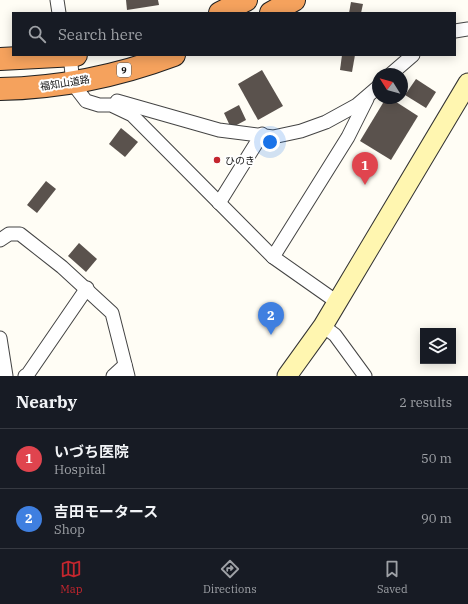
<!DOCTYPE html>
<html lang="en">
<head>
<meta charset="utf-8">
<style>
  :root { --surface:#171b24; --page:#242831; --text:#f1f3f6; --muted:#9ea1a6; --line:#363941; --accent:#c4262e }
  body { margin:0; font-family:"IBM Plex Serif","Noto Sans JP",serif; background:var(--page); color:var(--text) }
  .controls { position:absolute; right:12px; bottom:12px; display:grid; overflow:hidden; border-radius:0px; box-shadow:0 2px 10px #0003 }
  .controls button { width:36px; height:36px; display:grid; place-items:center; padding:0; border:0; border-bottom:1px solid var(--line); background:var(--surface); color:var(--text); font:20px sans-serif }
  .compass { position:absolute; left:372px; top:68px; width:36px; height:36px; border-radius:50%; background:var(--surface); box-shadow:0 2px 10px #0003; rotate:307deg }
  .you { position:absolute; left:270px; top:142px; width:14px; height:14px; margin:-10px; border:3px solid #fff; border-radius:50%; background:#1a73e8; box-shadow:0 0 0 6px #1a73e833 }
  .badge { display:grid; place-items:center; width:26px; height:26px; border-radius:50%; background:var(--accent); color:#fff; font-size:13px; font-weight:700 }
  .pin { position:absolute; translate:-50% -33px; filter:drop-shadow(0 1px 2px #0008) }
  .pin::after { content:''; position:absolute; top:21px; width:14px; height:12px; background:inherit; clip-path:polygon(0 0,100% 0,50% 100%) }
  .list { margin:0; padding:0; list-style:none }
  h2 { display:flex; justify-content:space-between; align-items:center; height:52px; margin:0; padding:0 16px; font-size:17px }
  h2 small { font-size:13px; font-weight:400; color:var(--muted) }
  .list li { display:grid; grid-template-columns:26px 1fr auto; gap:12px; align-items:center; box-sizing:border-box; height:60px; padding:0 16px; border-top:1px solid var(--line) }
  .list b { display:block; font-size:15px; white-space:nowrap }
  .list p { margin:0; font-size:13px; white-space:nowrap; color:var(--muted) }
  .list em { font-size:13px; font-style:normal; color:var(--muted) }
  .icon { flex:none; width:22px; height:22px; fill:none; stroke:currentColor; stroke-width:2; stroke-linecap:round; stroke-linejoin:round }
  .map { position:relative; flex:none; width:468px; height:376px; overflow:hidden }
  .search { position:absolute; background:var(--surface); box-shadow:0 2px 10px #0003; left:12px; right:12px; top:12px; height:44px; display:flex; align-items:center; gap:10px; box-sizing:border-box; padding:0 14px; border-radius:0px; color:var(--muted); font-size:15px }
  .sheet { height:172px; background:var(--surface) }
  nav { display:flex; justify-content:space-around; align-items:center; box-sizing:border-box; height:56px; border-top:1px solid var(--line); background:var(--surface); font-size:11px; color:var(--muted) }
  nav a { display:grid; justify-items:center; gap:2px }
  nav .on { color:var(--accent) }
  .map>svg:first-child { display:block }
  .building { fill:#5a524d }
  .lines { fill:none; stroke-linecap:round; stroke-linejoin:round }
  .street-casing { stroke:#444; stroke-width:15 }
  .secondary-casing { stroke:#333; stroke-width:21 }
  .highway-casing { stroke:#222; stroke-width:24 }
  .street { stroke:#fff; stroke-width:13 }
  .secondary { stroke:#fff6b0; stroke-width:19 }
  .highway { stroke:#f5a25d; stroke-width:22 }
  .poi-dot { fill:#c4262e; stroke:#fff; stroke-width:1.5 }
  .labels { text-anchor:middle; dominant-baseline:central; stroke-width:4; stroke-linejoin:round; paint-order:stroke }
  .shield { fill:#fff; stroke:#585858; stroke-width:1 }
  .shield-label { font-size:9px; font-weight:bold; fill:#111 }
  .street-label { font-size:10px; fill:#111; stroke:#fff }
  .poi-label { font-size:10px; fill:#111; stroke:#fff; text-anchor:start }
</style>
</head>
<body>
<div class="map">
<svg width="468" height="376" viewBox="0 0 468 376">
  <rect width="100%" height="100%" fill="#fffdf5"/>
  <!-- building -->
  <g class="building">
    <polygon points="126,0 158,0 159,5 127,10"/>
    <polygon points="351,2 363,4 361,13 349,13"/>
    <polygon points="342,55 355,55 352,72 340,70"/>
    <polygon points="262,70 283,106 258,120 238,84"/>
    <polygon points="416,79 436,92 426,108 405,95"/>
    <polygon points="386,98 390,98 418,116 391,160 360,141"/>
    <polygon points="239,105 246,120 231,128 224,113"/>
    <polygon points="121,128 138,142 125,157 109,144"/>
    <polygon points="46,181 56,189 37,213 27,205"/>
    <polygon points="79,243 97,259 86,272 68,256"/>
  </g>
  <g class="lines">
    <defs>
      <g id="street">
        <polyline points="57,0 59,13"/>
        <polyline points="455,31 468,29"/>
        <polyline points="70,55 73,84 86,101 99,105 111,105 132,115 273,257 337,302"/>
        <polyline points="391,74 413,55"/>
        <polyline points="117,101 219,130 273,137 301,131 326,122 357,105 378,87"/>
        <polyline points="219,203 262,134"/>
        <polyline points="0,240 9,234 20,234 62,267 112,313 128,376"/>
        <polyline points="273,257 348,137 367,99"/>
        <polyline points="323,326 335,335 365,376"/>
        <polyline points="0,338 6,376"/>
        <polyline points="25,376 28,374 87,288"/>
        <polyline points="113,376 125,365"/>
      </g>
      <polyline id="secondary" points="287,376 323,326 468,83"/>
      <g id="highway">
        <polyline points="220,13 246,0"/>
        <polyline points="271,13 294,0"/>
        <polyline points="0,59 76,55"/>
        <path d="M0,89C60,88 118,76 174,55"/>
      </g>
    </defs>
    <!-- street casing -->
    <use href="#street" class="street-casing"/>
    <!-- secondary casing -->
    <use href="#secondary" class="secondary-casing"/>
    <!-- highway casing -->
    <use href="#highway" class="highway-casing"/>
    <!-- street -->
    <use href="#street" class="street"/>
    <!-- secondary -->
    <use href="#secondary" class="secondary"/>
    <!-- highway -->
    <use href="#highway" class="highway"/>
  </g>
  <!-- markers -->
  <circle class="poi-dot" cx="217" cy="160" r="4"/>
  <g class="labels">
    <!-- shield labels -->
    <rect class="shield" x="117" y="63" width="14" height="14" rx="3"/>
    <g class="shield-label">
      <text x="124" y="70">9</text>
    </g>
    <!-- street labels -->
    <g class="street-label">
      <text transform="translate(65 83) rotate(-9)">福知山道路</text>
    </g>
    <!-- poi labels -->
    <g class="poi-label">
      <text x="225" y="160">ひのき</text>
    </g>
  </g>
</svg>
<div class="controls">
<button><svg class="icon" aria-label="layers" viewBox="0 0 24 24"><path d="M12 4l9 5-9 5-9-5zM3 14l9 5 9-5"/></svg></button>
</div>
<svg class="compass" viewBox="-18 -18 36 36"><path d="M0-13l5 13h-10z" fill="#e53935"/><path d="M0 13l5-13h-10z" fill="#9ea1a6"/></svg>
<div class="you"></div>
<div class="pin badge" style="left:365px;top:185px;background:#e0444e">1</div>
<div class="pin badge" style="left:271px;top:335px;background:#3f7fe0">2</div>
<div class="search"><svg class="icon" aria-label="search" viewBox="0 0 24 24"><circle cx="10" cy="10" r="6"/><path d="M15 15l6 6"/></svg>Search here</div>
</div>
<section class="sheet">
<h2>Nearby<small>2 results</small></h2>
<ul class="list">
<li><span class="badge" style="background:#e0444e">1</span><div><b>いづち医院</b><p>Hospital</p></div><em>50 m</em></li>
<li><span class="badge" style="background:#3f7fe0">2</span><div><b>吉田モータース</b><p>Shop</p></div><em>90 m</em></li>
</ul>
</section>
<nav>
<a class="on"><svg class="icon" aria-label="map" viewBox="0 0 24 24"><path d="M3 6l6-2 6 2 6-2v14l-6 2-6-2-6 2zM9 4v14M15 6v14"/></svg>Map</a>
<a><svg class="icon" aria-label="directions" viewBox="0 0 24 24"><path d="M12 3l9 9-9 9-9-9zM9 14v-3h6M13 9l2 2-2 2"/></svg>Directions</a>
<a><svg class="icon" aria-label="saved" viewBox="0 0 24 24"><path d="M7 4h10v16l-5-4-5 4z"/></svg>Saved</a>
</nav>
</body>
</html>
